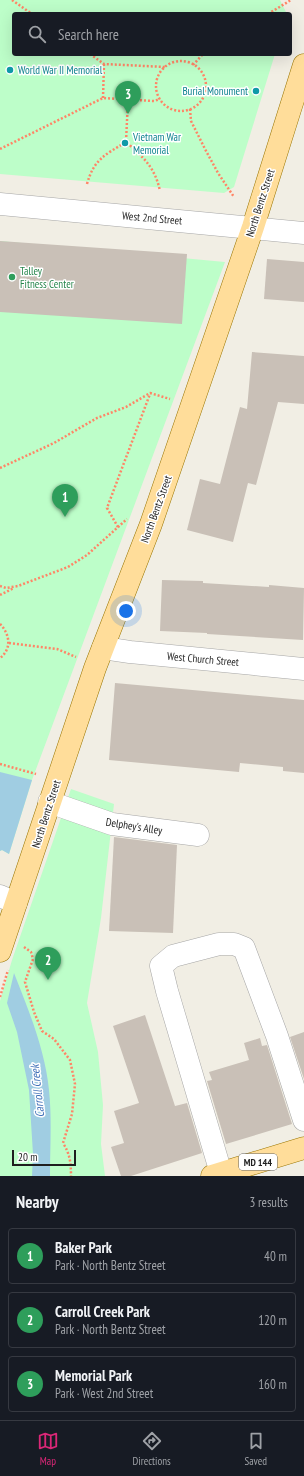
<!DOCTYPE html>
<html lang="en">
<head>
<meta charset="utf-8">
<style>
  :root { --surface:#171b24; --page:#242831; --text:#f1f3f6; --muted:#9ea1a6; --line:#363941; --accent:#db2777 }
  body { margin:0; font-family:"PT Sans Narrow",sans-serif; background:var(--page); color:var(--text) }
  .scale { position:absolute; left:12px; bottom:10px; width:64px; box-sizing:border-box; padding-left:4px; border:2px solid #1f1f1f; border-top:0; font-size:11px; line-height:14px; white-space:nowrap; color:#1f1f1f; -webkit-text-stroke:3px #fff; paint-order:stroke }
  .you { position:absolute; left:126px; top:611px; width:14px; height:14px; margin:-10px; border:3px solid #fff; border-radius:50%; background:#1a73e8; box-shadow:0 0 0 6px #1a73e833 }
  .badge { display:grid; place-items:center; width:26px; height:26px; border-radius:50%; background:var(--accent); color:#fff; font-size:13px; font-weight:700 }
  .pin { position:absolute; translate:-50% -33px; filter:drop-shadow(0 1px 2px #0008) }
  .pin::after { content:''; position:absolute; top:21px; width:14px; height:12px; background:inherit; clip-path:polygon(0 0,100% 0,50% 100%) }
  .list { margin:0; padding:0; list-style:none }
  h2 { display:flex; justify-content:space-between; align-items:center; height:52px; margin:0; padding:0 16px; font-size:17px }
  h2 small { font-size:13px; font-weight:400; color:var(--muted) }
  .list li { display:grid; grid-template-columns:26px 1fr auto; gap:12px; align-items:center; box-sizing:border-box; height:56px; margin:0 8px 8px; padding:0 8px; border:1px solid var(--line); border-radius:4px }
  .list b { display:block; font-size:15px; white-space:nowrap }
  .list p { margin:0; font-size:13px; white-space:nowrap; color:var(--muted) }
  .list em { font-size:13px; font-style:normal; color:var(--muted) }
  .icon { flex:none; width:22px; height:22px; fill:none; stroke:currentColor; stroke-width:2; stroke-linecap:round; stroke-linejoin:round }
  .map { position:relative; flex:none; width:304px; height:1176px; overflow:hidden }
  .search { position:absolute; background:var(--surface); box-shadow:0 4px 16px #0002; left:12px; right:12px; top:12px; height:44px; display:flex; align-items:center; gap:10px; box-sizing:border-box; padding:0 14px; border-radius:4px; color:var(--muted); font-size:15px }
  .sheet { height:244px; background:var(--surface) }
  nav { display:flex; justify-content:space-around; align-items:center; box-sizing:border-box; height:56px; border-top:1px solid var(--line); background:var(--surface); font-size:11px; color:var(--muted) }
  nav a { display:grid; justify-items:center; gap:2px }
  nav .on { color:var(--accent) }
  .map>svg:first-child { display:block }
  .park { fill:#bdfec9 }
  .water { fill:#a0cde2 }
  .building { fill:#c9c0b7 }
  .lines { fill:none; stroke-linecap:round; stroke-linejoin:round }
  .minor-casing { stroke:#a6a6a6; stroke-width:23 }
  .major-casing { stroke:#997500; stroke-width:23 }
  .path { stroke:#ff8566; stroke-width:2.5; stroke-dasharray:2 2; stroke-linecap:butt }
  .minor { stroke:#fff; stroke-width:22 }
  .major { stroke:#ffdd9a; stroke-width:22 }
  .culture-dot { fill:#0f9aa8; stroke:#fff; stroke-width:1.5 }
  .leisure-dot { fill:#2e9e5b; stroke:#fff; stroke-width:1.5 }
  .labels { text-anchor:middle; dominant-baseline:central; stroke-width:3; stroke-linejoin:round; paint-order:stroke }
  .shield { fill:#fff; stroke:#626262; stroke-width:1 }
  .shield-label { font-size:10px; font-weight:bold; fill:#1f1f1f }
  .culture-label { font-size:11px; fill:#0d838f; stroke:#fff; text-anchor:start }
  .street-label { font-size:11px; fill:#1f1f1f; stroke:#fff }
  .leisure-label { font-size:11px; fill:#27864d; stroke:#fff; text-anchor:start }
  .water-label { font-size:12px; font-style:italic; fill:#4271b8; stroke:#fff }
</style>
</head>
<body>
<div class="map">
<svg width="304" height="1176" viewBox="0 0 304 1176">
  <rect width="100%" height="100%" fill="#f1eee4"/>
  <!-- park -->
  <g class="park">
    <polygon points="0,0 280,0 287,14 14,14 14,54 275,54 234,187 224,193 0,174"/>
    <polygon points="0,241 225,262 32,780 9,854 2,850 0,851"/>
    <polygon points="71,789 114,804 101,918 87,1003 98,1052 103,1105 101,1144 105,1176 0,1176 0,1001 12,960"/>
  </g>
  <!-- water -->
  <g class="water">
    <polygon points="0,772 32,780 9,854 2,850 0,851"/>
    <path d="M14,973C29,1011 45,1050 49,1090C52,1119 50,1147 50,1176H32L33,1154L29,1090L17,1032L7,1003Z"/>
  </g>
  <!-- building -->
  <g class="building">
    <polygon points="0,241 187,254 182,324 0,312"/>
    <polygon points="267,259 304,262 304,302 264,299"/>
    <polygon points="252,352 304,356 304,404 278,402 256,485 248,483 233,542 187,530 200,479 220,484 240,407 247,409"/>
    <polygon points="162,580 203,581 203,583 269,587 269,585 304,588 303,640 207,634 207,633 160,631"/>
    <polygon points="115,683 304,700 304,773 283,771 283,767 240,763 239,772 109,760"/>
    <polygon points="114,837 177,845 173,933 109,931"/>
    <polygon points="145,1015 175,1106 187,1103 202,1153 131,1176 121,1176 111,1147 124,1143 114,1111 139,1103 113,1026"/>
    <polygon points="304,1032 304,1079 290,1037"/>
    <polygon points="260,1038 262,1046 267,1045 292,1124 226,1144 207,1081 212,1080 209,1072 249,1060 244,1043"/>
  </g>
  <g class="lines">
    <defs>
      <g id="minor">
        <polyline points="0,204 304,233"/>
        <polyline points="103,648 130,652 304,669"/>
        <polyline points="49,802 112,824 198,835"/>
        <polyline points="0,896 16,903"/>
        <polyline points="221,1173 167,991 161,966 173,956 219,944 234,944 244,948 277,1036 304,1120"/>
      </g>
      <g id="major">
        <polyline points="0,951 95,668 151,524 253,227 304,65"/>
        <polyline points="212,1176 304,1148"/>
      </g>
    </defs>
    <!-- minor casing -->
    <use href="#minor" class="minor-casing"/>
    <!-- major casing -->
    <use href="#major" class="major-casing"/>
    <!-- path -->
    <g class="path">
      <polyline points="12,0 32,14"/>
      <polyline points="268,14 291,0"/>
      <polyline points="90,54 104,64 165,67"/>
      <circle cx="181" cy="86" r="25"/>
      <polyline points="193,65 203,54"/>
      <polyline points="103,98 104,64"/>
      <path d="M128,99L126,142C143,157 155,167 160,191"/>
      <polyline points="190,109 191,121 205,149 218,173 234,197"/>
      <polyline points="0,149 103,98 154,101 160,99"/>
      <path d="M87,184C94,159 105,155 126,142"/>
      <polyline points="0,468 54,443 97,418 126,407 150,393 170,399"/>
      <polyline points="118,527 107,508 150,394"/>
      <polyline points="0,586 6,588 18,586 68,567 87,555 127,519"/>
      <polyline points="0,595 14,588"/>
      <path d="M0,624C10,634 12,649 0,658"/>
      <polyline points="9,643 57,649 76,657"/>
      <polyline points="0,764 36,774"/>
      <path d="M24,947L31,952L33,959L25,982L34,1012L42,1031L54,1039L70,1060L75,1084L72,1114L63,1143C70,1154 71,1163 71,1176"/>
      <polyline points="0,997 8,970"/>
    </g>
    <!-- minor -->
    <use href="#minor" class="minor"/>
    <!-- major -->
    <use href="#major" class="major"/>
  </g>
  <!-- markers -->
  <g class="culture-dot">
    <circle cx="10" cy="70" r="4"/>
    <circle cx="256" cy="91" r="4"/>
    <circle cx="125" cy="143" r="4"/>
  </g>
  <circle class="leisure-dot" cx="12" cy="277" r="4"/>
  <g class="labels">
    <!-- shield labels -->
    <rect class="shield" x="239" y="1154" width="38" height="16" rx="3"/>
    <g class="shield-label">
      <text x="258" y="1162">MD 144</text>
    </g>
    <!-- culture labels -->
    <g class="culture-label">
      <text x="18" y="70">World War II Memorial</text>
      <text x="248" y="91" text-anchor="end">Burial Monument</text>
      <text x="133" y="137">Vietnam War<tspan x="133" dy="13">Memorial</tspan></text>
    </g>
    <!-- street labels -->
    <g class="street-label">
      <text transform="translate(260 203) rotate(-72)">North Bentz Street</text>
      <text transform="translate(152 218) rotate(5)">West 2nd Street</text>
      <text transform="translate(156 509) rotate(-70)">North Bentz Street</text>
      <text transform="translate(203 659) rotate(5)">West Church Street</text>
      <text transform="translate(46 814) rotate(-72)">North Bentz Street</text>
      <text transform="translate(134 826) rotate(9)">Delphey's Alley</text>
    </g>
    <!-- leisure labels -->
    <g class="leisure-label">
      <text x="20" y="271">Talley<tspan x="20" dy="13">Fitness Center</tspan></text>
    </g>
    <!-- water labels -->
    <g class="water-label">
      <text transform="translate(37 1091) rotate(-96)">Carroll Creek</text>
    </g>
  </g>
</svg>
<div class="scale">20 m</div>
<div class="you"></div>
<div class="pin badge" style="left:65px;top:517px;background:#2e9e5b">1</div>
<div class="pin badge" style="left:48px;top:980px;background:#2e9e5b">2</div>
<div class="pin badge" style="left:128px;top:114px;background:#2e9e5b">3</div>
<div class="search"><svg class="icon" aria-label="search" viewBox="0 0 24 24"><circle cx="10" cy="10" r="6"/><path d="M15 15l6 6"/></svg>Search here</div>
</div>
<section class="sheet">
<h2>Nearby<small>3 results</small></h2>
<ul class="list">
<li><span class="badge" style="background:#2e9e5b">1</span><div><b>Baker Park</b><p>Park · North Bentz Street</p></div><em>40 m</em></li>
<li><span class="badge" style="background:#2e9e5b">2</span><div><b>Carroll Creek Park</b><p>Park · North Bentz Street</p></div><em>120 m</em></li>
<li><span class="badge" style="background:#2e9e5b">3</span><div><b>Memorial Park</b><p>Park · West 2nd Street</p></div><em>160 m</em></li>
</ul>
</section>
<nav>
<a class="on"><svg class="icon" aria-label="map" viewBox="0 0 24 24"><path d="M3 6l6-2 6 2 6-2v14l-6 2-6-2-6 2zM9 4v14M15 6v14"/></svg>Map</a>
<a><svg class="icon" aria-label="directions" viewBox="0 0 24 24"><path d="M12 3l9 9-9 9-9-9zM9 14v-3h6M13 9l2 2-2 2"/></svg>Directions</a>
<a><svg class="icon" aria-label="saved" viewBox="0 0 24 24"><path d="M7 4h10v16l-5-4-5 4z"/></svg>Saved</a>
</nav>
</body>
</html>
